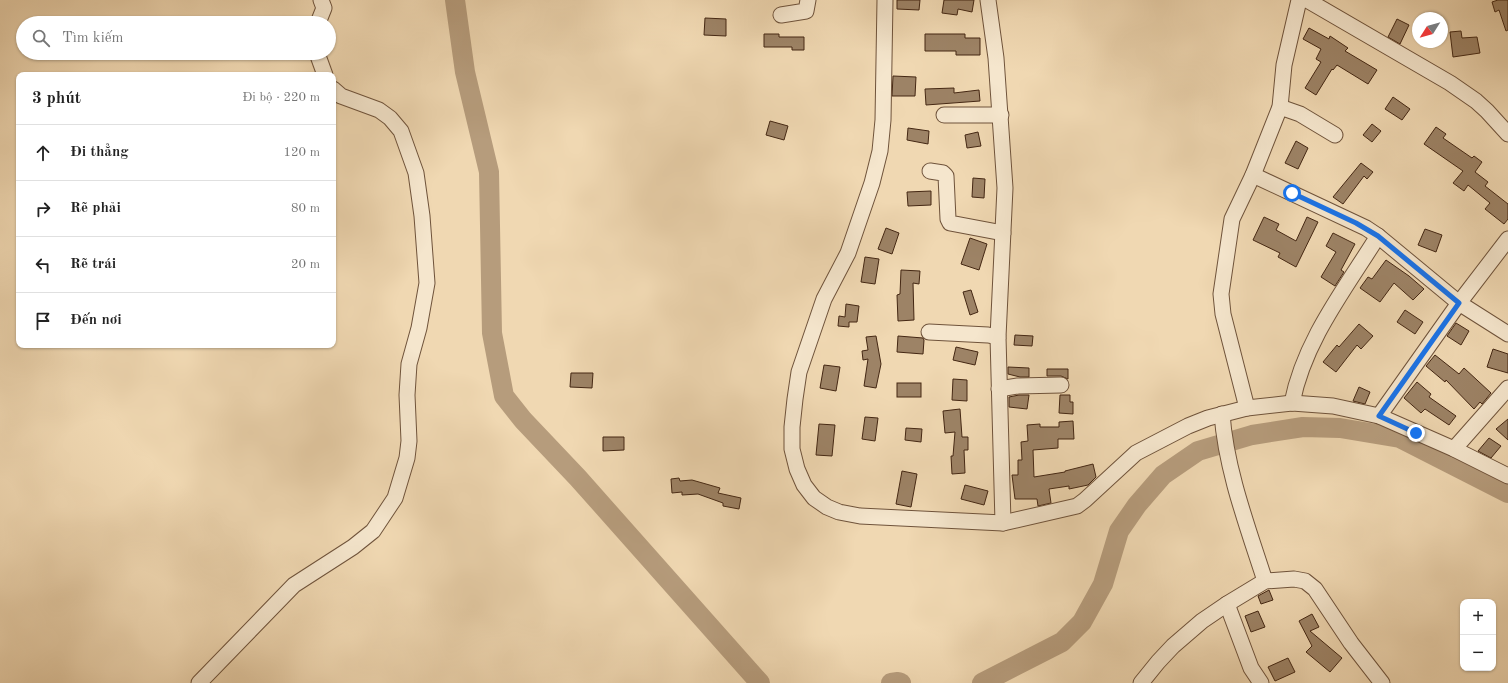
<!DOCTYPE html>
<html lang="vi">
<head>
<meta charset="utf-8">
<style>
  :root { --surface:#fff; --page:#f2f2f2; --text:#222; --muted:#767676; --line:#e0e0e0 }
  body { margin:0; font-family:"Old Standard TT",serif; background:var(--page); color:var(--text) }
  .controls { position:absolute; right:12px; bottom:12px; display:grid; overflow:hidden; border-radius:8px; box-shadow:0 1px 3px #0004 }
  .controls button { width:36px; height:36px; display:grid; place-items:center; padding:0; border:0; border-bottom:1px solid var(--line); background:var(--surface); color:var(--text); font:20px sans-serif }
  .compass { position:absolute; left:1412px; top:12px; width:36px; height:36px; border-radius:50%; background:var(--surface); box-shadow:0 1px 3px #0004; rotate:233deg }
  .stop { position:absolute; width:12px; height:12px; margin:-9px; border:3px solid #1a73e8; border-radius:50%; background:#fff }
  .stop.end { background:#1a73e8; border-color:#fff; box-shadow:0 1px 4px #0008 }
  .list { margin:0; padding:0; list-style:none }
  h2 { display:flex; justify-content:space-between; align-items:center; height:52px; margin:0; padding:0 16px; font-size:17px }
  h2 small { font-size:13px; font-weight:400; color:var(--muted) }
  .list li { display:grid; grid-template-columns:26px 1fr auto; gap:12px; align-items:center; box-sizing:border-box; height:56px; padding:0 16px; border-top:1px solid var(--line) }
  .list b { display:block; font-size:15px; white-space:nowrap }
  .list em { font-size:13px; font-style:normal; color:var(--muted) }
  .icon { flex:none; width:22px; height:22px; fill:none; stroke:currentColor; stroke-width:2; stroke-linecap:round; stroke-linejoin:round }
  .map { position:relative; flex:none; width:1508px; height:683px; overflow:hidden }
  .search { position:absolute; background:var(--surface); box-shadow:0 1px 3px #0004; left:16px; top:16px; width:320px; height:44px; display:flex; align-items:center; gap:10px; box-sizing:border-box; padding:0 14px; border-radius:22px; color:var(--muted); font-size:15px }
  .panel { position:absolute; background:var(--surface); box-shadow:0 1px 3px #0004; left:16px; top:72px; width:320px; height:276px; border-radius:8px }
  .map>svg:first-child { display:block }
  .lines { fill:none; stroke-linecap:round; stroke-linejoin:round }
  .river { stroke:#b69c7c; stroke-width:20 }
  .building { fill:#9d8366; stroke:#442713 }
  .minor-casing { stroke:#6f533b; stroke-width:17 }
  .minor { stroke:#f5e6cd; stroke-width:15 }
  .route { stroke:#1a73e8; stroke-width:5 }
</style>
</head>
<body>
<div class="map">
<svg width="1508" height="683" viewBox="0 0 1508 683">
  <rect width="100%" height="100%" fill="#f0d8b2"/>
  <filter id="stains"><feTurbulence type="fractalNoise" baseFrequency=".005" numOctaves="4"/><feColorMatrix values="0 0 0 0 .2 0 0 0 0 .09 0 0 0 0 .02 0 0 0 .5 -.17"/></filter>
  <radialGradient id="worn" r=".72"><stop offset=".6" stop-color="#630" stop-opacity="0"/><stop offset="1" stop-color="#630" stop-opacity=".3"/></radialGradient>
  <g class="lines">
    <!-- river -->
    <g class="river">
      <polyline points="455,0 465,72 489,172 492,333 504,396 523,420 578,478 760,683"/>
      <polyline points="891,683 898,682 901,683"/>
      <polyline points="982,683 1062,642 1082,622 1103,584 1119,531 1137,505 1163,475 1198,451 1252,435 1303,427 1340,428 1400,438 1508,493"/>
    </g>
  </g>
  <!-- building -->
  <g class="building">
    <polygon points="897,0 920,0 919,10 897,9"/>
    <polygon points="944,0 974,0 972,12 958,9 957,15 942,13"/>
    <polygon points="1498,0 1508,0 1508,30 1506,31 1499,10 1495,12 1492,2"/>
    <polygon points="705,18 726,19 726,36 704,35"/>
    <polygon points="1397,19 1409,25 1400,44 1388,37"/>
    <polygon points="1309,28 1329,39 1330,36 1348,48 1345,51 1377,70 1368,84 1337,65 1333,70 1332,69 1316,95 1305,88 1321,62 1316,59 1321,49 1303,39"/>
    <polygon points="1461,31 1462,38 1477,37 1480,53 1453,57 1450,32"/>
    <polygon points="764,34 779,34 779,37 804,37 804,50 792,50 792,47 764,47"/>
    <polygon points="925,34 965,34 965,38 980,38 980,55 956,55 956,51 925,51"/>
    <polygon points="893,76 916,77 915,96 892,96"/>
    <polygon points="954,88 954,93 979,90 980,101 926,105 925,89"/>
    <polygon points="1393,97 1410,109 1402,120 1385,109"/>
    <polygon points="770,121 788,126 784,140 766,135"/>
    <polygon points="1372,124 1381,131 1372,142 1363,135"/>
    <polygon points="1436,127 1446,134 1443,138 1472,158 1474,156 1482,162 1475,172 1488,182 1485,186 1508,204 1508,219 1504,224 1485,209 1490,203 1468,185 1464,191 1453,183 1463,171 1424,144"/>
    <polygon points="908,128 929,131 928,144 907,140"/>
    <polygon points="978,132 981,146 967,148 965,135"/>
    <polygon points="1296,141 1308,148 1298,169 1285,163"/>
    <polygon points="1361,163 1373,172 1367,179 1364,176 1343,204 1333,197"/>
    <polygon points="973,178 985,179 984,198 972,197"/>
    <polygon points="931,191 931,205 908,206 907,192"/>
    <polygon points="1264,217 1279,224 1276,230 1296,241 1307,217 1318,222 1296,267 1278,257 1280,253 1253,240"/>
    <polygon points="886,228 899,233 892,254 878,249"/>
    <polygon points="1425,229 1442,235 1436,252 1418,245"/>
    <polygon points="1333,233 1355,244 1341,270 1344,272 1335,286 1321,277 1336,252 1326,246"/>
    <polygon points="970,238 987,244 979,270 961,264"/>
    <polygon points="865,257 879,259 875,284 861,282"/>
    <polygon points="1386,260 1409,276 1424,289 1413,300 1394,283 1380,302 1360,288 1368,277 1372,279"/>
    <polygon points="901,270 920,271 919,284 913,283 914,320 898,321 897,295 900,294"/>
    <polygon points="971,290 978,312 970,315 963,292"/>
    <polygon points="846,304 859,306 857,322 849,322 849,327 838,326 839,316 845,317"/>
    <polygon points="1405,310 1423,322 1415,334 1397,322"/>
    <polygon points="1456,323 1469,331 1461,345 1447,336"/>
    <polygon points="1359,324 1373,336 1361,349 1357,345 1336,372 1323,362 1337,345 1339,347"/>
    <polygon points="1015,335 1033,336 1032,346 1014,345"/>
    <polygon points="876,336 881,364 876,388 864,386 868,359 863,360 862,351 868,350 866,337"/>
    <polygon points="898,336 923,338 924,340 923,354 897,352"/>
    <polygon points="956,347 978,352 975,365 953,360"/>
    <polygon points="1493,349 1508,354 1508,373 1487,367"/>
    <polygon points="1435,355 1459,374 1464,368 1491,393 1482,404 1480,402 1474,409 1446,380 1445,382 1426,366"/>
    <polygon points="824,365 840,367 836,391 820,388"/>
    <polygon points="1008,367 1029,368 1029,377 1020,377 1008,374"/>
    <polygon points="1047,369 1068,369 1068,379 1061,376 1047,376"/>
    <polygon points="571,373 593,373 592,388 570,387"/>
    <polygon points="953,379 967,380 967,401 952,400"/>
    <polygon points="1417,382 1431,394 1429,397 1456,416 1449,425 1425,409 1421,413 1404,398"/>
    <rect x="897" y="383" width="24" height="14"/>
    <polygon points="1359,387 1370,392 1365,404 1353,401"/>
    <polygon points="1019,395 1029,395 1027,409 1009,407 1009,397"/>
    <polygon points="1060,395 1070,395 1070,402 1073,402 1073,414 1059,413"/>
    <polygon points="960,409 962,437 968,437 968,450 964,450 965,473 952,474 951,456 953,456 955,432 945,433 943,411"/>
    <polygon points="865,417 878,418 875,441 862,439"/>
    <polygon points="1508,419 1508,440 1496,429"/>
    <polygon points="1073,421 1074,439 1058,439 1058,448 1033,450 1034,477 1065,472 1065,471 1093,464 1096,477 1088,485 1069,489 1069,486 1049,489 1051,503 1038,506 1037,499 1015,499 1012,475 1018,475 1018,460 1022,460 1021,442 1028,441 1027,425 1040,424 1040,427 1059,427 1059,422"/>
    <polygon points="819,424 835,425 832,456 816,455"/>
    <polygon points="906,428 922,429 921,442 905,440"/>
    <polygon points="603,437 624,437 624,450 603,451"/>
    <polygon points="1489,438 1501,446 1491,458 1478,451"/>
    <polygon points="902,471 917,474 911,507 896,504"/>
    <polygon points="679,478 680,481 692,480 720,488 718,493 741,498 739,509 723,506 723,503 698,494 682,495 682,492 672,493 671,479"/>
    <polygon points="965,485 988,491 984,505 961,499"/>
    <polygon points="1269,590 1273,600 1261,604 1258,596"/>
    <polygon points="1258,611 1265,627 1251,632 1245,616"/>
    <polygon points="1312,614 1319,627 1310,631 1342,658 1330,672 1306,652 1312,646 1299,621"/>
    <polygon points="1288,658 1295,672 1275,681 1268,667"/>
  </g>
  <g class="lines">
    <defs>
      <g id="minor">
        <polyline points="885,0 883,120 880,151 872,183 848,253 824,299 799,372 795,399 792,427 792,449 797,469 804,485 814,498 827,507 839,512 860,516 1003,523 1077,506 1085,500 1136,453 1188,426 1208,418 1247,408 1292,403 1333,406 1379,416 1454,449 1508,476"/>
        <polyline points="988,0 996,58 1005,188 998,337 1003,523"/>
        <polyline points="1307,0 1450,83 1476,101 1487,111 1508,134"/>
        <polyline points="781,15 806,11 808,0"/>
        <polyline points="318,23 324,8 321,0"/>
        <polyline points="317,53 325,75"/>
        <polyline points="1280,107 1300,114 1335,135"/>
        <polyline points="944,115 1001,115"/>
        <polyline points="930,171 943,173 946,176 948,219 950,223 1003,233"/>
        <polyline points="1253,175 1366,228 1378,236 1459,303 1379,416"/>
        <polyline points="1508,239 1459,303 1508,334"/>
        <polyline points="929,332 988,335 998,337"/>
        <polyline points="999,389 1018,386 1061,385"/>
        <path d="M1292,403C1304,341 1345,289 1378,236"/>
        <polyline points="1247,408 1223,314 1221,294 1232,219 1253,175 1280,107 1284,65 1299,0"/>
        <path d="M1222,414C1226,470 1248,528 1265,581"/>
        <polyline points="1454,449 1508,388"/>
        <polyline points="1227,604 1251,668 1261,683"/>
        <polyline points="199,683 294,585 353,547 373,531 395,498 407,458 409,441 407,395 409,364 419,328 427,283 422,216 416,173 401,131 390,118 379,110 341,96 333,89"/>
        <polyline points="1141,683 1158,662 1173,646 1202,621 1227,604 1265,581 1294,579 1305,581 1315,589 1351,643 1382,683"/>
      </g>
    </defs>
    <!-- minor casing -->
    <use href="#minor" class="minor-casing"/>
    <!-- minor -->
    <use href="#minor" class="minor"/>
  </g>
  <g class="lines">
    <!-- route -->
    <polyline class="route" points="1292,193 1356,223 1378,236 1459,303 1379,416 1416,433"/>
  </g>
  <rect width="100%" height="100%" filter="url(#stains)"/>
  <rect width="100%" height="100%" fill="url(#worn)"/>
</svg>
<div class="controls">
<button>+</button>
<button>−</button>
</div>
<svg class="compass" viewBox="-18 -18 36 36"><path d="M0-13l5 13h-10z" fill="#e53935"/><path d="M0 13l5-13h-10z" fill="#767676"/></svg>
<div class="stop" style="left:1292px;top:193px"></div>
<div class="stop end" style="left:1416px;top:433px"></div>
<div class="search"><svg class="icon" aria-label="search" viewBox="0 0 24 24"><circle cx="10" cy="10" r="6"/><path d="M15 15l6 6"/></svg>Tìm kiếm</div>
<section class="panel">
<h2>3 phút<small>Đi bộ · 220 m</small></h2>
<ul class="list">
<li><svg class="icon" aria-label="ahead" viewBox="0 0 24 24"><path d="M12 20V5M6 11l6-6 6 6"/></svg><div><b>Đi thẳng</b></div><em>120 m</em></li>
<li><svg class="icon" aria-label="right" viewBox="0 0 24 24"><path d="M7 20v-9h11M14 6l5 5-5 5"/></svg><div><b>Rẽ phải</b></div><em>80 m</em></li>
<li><svg class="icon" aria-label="left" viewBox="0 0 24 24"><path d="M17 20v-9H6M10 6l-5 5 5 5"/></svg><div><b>Rẽ trái</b></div><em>20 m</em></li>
<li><svg class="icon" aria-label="arrive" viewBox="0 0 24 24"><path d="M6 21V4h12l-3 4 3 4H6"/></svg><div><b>Đến nơi</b></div></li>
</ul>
</section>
</div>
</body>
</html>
